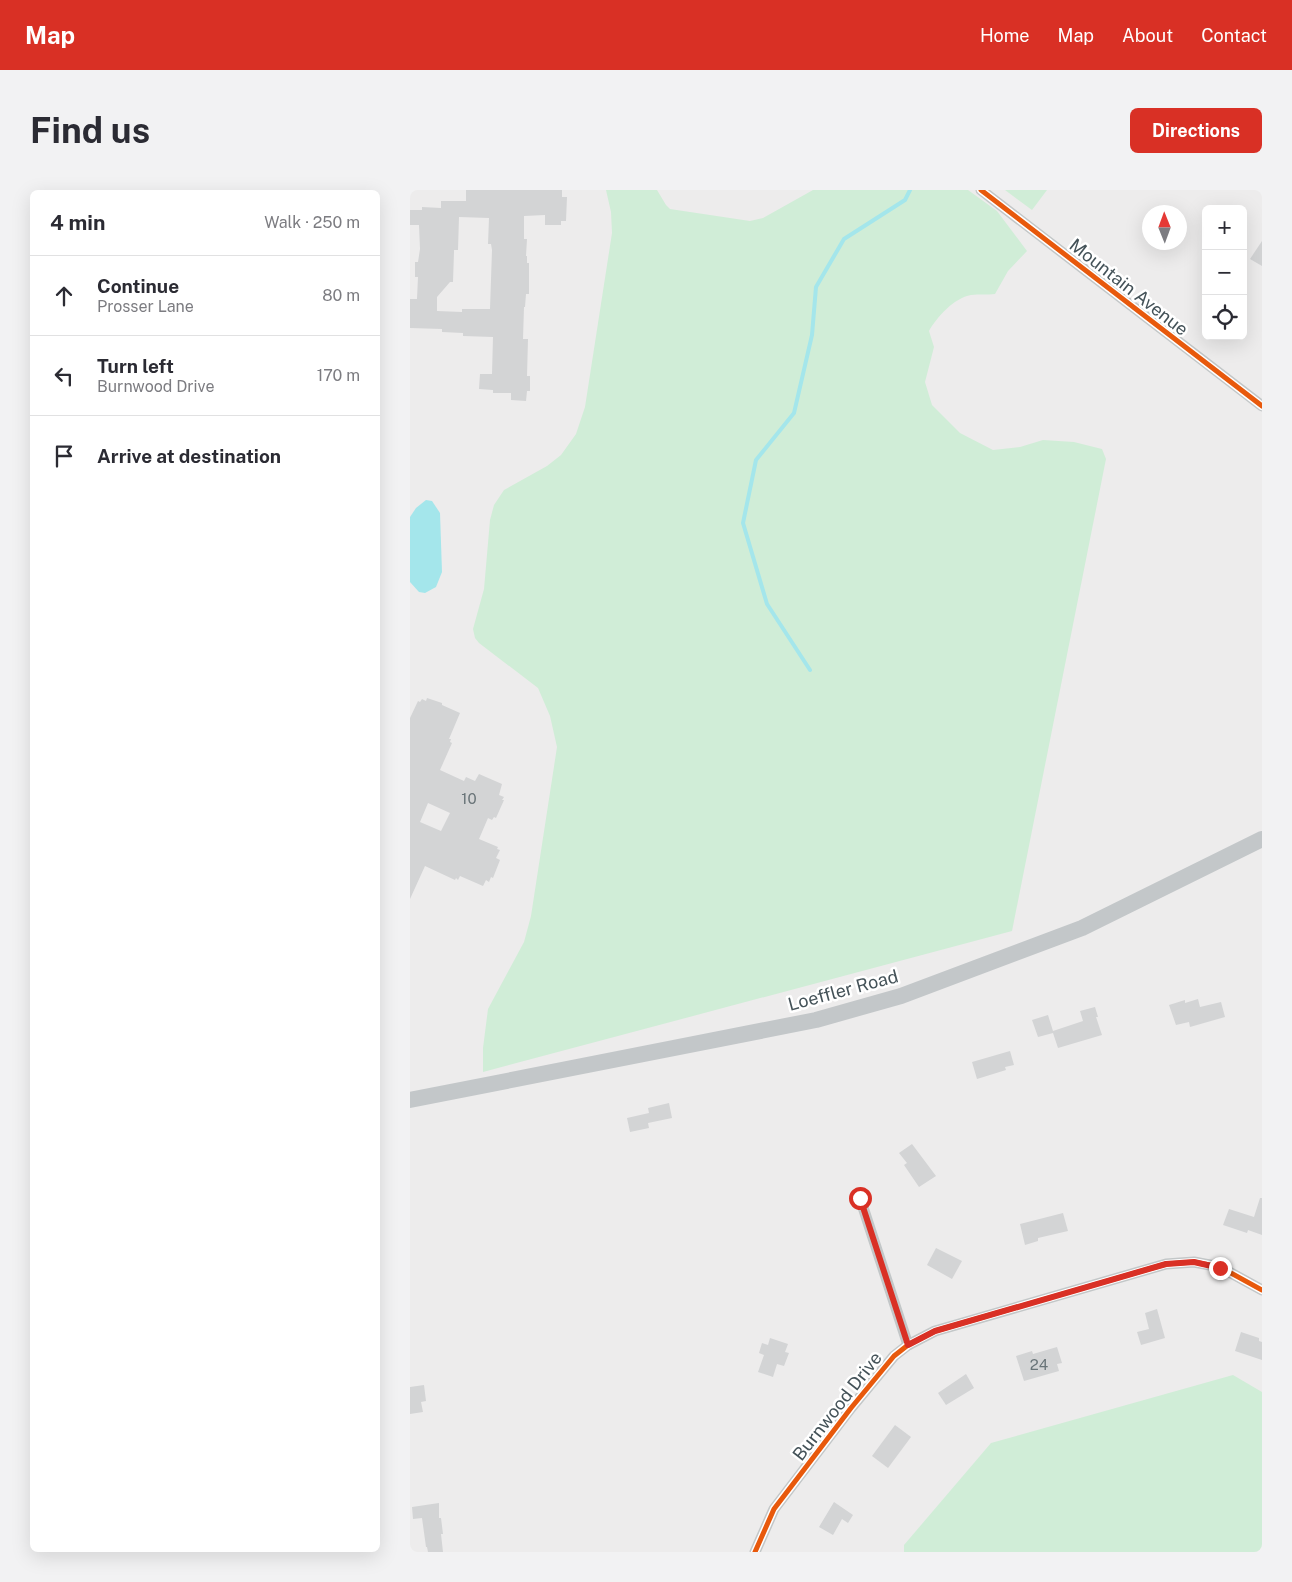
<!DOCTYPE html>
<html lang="en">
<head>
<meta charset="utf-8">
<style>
  :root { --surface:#fff; --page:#f2f2f3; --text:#2b2b33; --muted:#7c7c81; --line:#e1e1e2; --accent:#d93025 }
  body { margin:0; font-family:"Public Sans",sans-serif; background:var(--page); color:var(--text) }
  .controls { position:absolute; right:15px; top:15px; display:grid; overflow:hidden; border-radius:8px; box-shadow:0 5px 20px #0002 }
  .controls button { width:45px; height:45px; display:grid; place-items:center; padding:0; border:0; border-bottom:1px solid var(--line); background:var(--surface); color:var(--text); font:25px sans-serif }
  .compass { position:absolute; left:732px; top:15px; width:45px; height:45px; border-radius:50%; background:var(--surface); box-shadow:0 5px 20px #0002; rotate:359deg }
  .stop { position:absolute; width:15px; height:15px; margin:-11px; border:4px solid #d93025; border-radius:50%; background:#fff }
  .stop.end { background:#d93025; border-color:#fff; box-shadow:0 1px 5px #0008 }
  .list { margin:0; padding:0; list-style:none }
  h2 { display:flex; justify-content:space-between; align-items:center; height:65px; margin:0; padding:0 20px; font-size:21px }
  h2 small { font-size:16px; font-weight:400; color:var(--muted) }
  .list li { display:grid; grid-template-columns:32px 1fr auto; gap:15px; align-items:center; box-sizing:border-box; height:80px; padding:0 20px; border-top:1px solid var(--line) }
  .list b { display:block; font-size:19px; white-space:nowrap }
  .list p { margin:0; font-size:16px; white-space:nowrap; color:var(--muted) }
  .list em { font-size:16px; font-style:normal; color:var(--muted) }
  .icon { flex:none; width:28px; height:28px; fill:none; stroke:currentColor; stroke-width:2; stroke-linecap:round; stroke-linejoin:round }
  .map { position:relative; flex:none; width:852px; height:1362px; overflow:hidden; border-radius:8px }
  header { display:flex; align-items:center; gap:30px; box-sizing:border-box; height:70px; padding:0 25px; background:var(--accent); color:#fff }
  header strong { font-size:24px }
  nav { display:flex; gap:28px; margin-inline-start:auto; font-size:18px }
  .intro { display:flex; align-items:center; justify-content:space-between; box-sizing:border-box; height:120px; padding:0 30px }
  h1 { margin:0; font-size:35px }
  .button { padding:12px 22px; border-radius:8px; background:var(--accent); color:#fff; font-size:18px; font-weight:700 }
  main { display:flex; gap:30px; padding:0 30px }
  aside { flex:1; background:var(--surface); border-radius:8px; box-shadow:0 5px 20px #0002 }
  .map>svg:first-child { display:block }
  .green { fill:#d0edd7 }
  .water { fill:#a4e6eb }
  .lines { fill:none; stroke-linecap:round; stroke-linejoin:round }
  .stream { stroke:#a4e6eb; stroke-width:4 }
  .building { fill:#d3d4d5; fill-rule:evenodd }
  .street { stroke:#c3c7c8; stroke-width:11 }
  .secondary { stroke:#c3c7c9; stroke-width:16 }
  .cycleway-casing { stroke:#fff; stroke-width:8 }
  .cycleway { stroke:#e8590c; stroke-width:5 }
  .route { stroke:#d93025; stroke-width:6 }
  .labels { text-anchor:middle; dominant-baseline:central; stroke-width:5; stroke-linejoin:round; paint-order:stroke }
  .number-label { font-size:15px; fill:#697478 }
  .street-label { font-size:18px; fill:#445258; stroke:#fff }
</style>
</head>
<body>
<header>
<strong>Map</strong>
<nav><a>Home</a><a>Map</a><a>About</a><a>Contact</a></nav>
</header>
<div class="intro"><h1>Find us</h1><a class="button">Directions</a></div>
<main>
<aside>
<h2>4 min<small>Walk · 250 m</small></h2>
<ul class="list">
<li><svg class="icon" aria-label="ahead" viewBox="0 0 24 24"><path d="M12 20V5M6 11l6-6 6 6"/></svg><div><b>Continue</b><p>Prosser Lane</p></div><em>80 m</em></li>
<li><svg class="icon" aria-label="left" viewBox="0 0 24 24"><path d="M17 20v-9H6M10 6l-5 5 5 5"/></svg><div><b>Turn left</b><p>Burnwood Drive</p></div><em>170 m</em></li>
<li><svg class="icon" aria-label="arrive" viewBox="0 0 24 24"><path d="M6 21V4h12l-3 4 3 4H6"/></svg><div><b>Arrive at destination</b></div></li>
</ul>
</aside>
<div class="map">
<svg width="852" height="1362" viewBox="0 0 852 1362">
  <rect width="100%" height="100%" fill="#edecec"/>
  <!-- green -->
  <g class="green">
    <path d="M196,0H247L256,15L260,19L340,31L353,28L403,0H558L587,21L617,61L598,81L585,104C577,105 569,104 561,105C544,108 527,127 519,141L524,157L515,192L522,215L550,243L583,260L610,257L633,250L664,252L692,259L696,269L602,741L73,882V858L78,819L114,752L121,726L147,557L140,526L128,498L69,453L65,448L63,439L74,399L80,330L84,315L94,300L137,276L151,265L166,244L175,217L202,43L201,22Z"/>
    <polygon points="595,0 637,0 622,20"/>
    <polygon points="823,1185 852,1202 852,1362 494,1362 494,1355 581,1253"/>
  </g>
  <!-- water -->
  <polygon class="water" points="16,310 22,311 30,323 32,382 26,397 15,403 9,402 0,392 0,327 6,318"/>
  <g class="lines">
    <!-- stream -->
    <polyline class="stream" points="400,480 357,414 333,333 346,270 384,223 402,145 406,97 434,49 495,10 500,0"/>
  </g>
  <!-- building -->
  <g class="building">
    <path d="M56,0H152V7H157L156,31H151V35H135V25L114,26V49H117L116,66H117V73H119V104H116L115,117H114L113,149H118L117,186H120V201H117L116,211L101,210V203H83V200L69,199L70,184H82L83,147L53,146V143L32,142V139L0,138V109H7L8,87H5V72H8L10,59L9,35H0V20H12V17L31,18V11H56ZM49,27L79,28L78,54H81L82,60L80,119H52V122L27,121V107L40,92H43L44,62V60H48Z"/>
    <polygon points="852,51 852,76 840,69"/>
    <path d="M17,508L32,513V515L50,523L39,549H41L40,552L42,553L30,580L54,591L56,587L65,591L69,584L92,594L89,605L94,607L92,610H94L86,628L84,627L82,630L78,628L69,649L88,657L87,659L90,660L86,668L90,670L83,688L81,687L79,692L76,690L73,696L50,686L48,690L46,688L45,690L15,676L0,709V528L8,511L10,512L12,509L16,511ZM18,613L40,623L31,641L10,632Z"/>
    <polygon points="788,809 790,817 811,812 815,827 780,837 779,832 766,835 759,815 775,810 775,813"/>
    <polygon points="685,817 688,827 686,827 692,845 648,858 643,843 628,847 622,830 638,825 643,841 673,831 670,821"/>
    <polygon points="600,861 604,875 595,877 596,880 567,889 562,872"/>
    <polygon points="259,913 262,928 238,933 239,938 220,942 217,928 239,923 238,918"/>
    <polygon points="502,954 526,986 509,997 494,975 497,973 489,963"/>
    <polygon points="850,1008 852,1008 852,1045 838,1040 837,1043 813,1035 819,1019 844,1027"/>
    <polygon points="653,1023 658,1041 628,1048 628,1051 615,1055 610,1034"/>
    <polygon points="526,1058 552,1071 542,1089 517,1075"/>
    <polygon points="747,1119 755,1148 731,1155 727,1142 739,1139 735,1123"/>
    <polygon points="831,1142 849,1148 849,1151 852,1152 852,1170 825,1161"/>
    <polygon points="360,1148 378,1154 375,1162 379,1163 374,1176 367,1174 363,1187 348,1182 354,1165 349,1163 352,1153 358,1155"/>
    <polygon points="647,1157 652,1173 647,1174 649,1181 614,1191 606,1166 622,1161 623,1164"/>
    <polygon points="556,1184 564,1198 536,1215 528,1203"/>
    <polygon points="14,1195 16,1211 11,1212 13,1222 0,1224 0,1197"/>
    <polygon points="485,1235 501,1247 478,1278 462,1266"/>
    <polygon points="424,1312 443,1325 438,1333 432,1329 423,1345 409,1337"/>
    <polygon points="29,1313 29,1328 31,1328 33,1344 31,1344 33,1362 18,1362 17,1357 16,1357 12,1328 3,1329 2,1317"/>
  </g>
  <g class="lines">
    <!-- street -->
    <g class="street">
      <polyline points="571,0 852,216"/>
      <polyline points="450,1008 498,1155"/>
      <polyline points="345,1362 364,1319 441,1218 484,1166 498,1155 525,1141 756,1074 784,1072 810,1077 852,1100"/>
    </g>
    <!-- secondary -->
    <polyline class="secondary" points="0,910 406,830 491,806 672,738 852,649"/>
    <defs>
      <g id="cycleway">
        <polyline points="571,0 852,216"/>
        <polyline points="345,1362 364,1319 441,1218 484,1166 498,1155 525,1141 756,1074 784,1072 810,1077 852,1100"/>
      </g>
    </defs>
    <!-- cycleway casing -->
    <use href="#cycleway" class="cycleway-casing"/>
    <!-- cycleway -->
    <use href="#cycleway" class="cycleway"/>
  </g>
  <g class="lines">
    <!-- route -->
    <polyline class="route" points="450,1008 498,1155 525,1141 756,1074 784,1072 810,1078"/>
  </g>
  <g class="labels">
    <!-- number labels -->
    <g class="number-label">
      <text x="59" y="608">10</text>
      <text x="629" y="1174">24</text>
    </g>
    <!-- street labels -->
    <g class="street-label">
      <text transform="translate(719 97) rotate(38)">Mountain Avenue</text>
      <text transform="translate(433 800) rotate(-15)">Loeffler Road</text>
      <text transform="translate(427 1216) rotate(-52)">Burnwood Drive</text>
    </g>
  </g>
</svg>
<div class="controls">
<button>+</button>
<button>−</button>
<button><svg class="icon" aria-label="locate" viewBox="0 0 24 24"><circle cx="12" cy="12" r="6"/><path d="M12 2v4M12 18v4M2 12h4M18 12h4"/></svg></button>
</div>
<svg class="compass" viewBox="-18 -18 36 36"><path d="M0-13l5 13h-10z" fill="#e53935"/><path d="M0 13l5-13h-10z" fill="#7c7c81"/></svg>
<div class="stop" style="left:450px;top:1008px"></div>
<div class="stop end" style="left:810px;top:1078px"></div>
</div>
</main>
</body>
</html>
